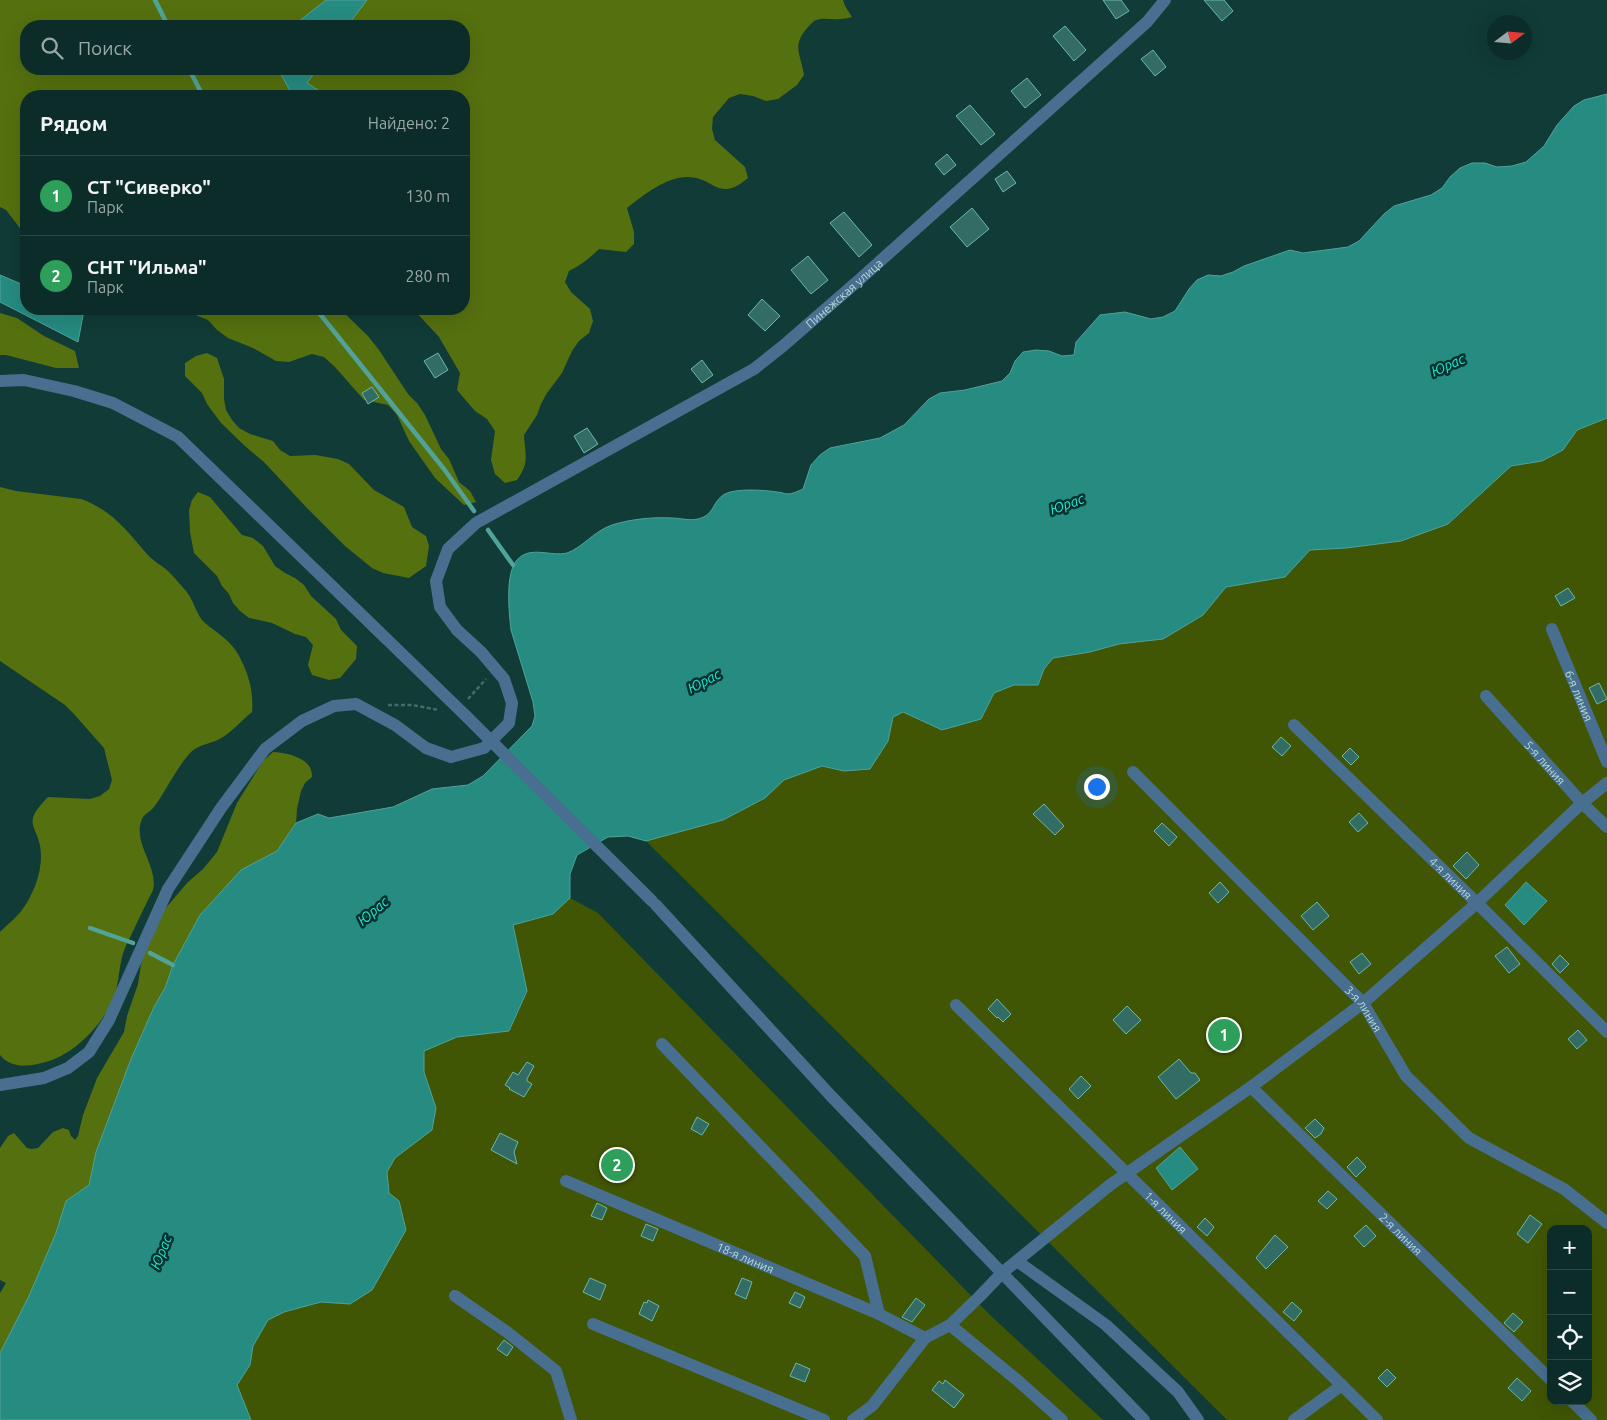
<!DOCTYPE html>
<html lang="ru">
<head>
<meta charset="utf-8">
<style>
  :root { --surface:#0c2c29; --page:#1a3835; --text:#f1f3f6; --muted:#9aa7a8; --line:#2c4846; --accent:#8abfa5 }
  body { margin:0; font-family:Ubuntu,sans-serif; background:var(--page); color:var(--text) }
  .controls { position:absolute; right:15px; bottom:15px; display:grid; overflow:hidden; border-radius:10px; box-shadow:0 5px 20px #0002 }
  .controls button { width:45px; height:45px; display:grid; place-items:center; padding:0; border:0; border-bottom:1px solid var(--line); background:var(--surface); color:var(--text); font:25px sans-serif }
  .compass { position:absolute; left:1487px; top:15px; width:45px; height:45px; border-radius:50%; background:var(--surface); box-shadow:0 5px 20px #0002; rotate:74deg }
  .you { position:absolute; left:1096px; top:786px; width:18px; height:18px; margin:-12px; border:4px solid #fff; border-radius:50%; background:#1a73e8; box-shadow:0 0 0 8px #1a73e833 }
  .badge { display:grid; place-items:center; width:32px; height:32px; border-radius:50%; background:var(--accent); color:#fff; font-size:16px; font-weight:700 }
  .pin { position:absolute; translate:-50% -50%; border:2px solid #fff; box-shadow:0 1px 5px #0006 }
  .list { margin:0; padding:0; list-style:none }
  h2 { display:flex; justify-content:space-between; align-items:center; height:65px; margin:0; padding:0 20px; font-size:21px }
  h2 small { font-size:16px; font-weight:400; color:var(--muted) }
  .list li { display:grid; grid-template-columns:32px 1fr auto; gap:15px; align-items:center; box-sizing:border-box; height:80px; padding:0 20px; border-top:1px solid var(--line) }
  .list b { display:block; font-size:19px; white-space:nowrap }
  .list p { margin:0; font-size:16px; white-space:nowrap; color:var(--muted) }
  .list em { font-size:16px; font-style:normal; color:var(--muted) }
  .icon { flex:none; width:28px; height:28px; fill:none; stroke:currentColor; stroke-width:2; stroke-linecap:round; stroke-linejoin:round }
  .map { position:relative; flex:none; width:1607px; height:1420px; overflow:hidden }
  .search { position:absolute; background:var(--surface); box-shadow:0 5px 20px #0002; left:20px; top:20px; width:450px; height:55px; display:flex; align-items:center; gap:12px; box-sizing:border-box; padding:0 18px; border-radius:20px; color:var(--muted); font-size:19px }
  .panel { position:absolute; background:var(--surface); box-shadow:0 5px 20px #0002; left:20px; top:90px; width:450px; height:225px; border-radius:20px }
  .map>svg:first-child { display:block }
  .green { fill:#405604; fill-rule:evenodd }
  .forest { fill:#55700f; fill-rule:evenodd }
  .water { fill:#268b81; stroke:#51a39a }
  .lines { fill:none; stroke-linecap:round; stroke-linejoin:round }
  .stream { stroke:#51a39a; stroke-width:4.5 }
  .building { fill:#336c65; stroke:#6ab8ae }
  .path { stroke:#426c67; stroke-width:2.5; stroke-dasharray:4 2.5; stroke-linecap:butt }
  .minor { stroke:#486f90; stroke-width:12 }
  .minor-bridge { stroke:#486f90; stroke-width:12 }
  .labels { text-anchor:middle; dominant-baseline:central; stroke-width:5; stroke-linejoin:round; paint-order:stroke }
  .street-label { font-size:12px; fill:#b6dbd5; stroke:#03312d }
  .water-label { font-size:14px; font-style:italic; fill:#1eead9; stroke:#03312d }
</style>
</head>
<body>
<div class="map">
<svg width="1607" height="1420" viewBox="0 0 1607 1420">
  <rect width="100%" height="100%" fill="#103b37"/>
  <!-- green -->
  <g class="green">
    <path d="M1607,418V1420H1227L646,841L723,820L765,798L784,780L822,766L845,771L888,741L893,717L903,712L942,730L980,719L994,693L1014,685H1038L1044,669L1053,658L1090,652L1119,644L1163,639L1203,615L1226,587L1285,577L1310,550L1346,548L1448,524L1511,466L1542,461L1563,450L1577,430ZM1551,1229H1588V1401H1551Z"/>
    <polygon points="570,898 598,913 988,1313 1103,1420 251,1420 237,1385 250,1365 253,1346 268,1319 284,1312 321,1302 350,1304 389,1193 387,1172 394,1158 432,1130 436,1108 424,1072 424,1051 457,1037 509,1031 527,991 513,925 553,914"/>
  </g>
  <!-- forest -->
  <g class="forest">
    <path d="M0,0H843L845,6L852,17C848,18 844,19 840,19C832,20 824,17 816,20C813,21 810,25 808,27C791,46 801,54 804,75L797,85L778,99L766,101L753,96L740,94L729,98L713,117L712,129L715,140L745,167L748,178C718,203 716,178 688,177C665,177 644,195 627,208L634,232V244L626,252L599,249C590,258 581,265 569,271L565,282L571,292L590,309L593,321L589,333L579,341L572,351L562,373L547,393L541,404L537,415L524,435C525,455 530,462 517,480L505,483L495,474L491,460L495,431L487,419L475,411L457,390L460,373L439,337L413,309H464V96H26V236L6,210L0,207ZM26,26H464V69H26Z"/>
    <polygon points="181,309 340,309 368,336 379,350 408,394 417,403 425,415 441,449 449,459 459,482 470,491 476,502 464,505 435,478 409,441 397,415 388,405 364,400 335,367 324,357 312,354 289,362 276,361 253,348 228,338 217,330 208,320"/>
    <polygon points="0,313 17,318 44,336 75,351 79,368 56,368 6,355 0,355"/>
    <polygon points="207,353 217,358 224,379 224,399 226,410 232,420 239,428 250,434 273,441 280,450 290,456 315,455 327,457 338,459 349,464 374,490 404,507 412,527 426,536 429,546 426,566 409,578 383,573 372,568 345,546 306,507 264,462 246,447 221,423 207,404 202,393 185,376 185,363 196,356"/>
    <path d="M0,487L16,491L81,499C112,510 127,531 147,554C153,561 161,565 168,571C174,577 180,584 186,591C194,600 196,615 205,623C217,633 230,640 238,654C248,672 254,691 252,712C242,720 234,730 223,737C213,744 198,744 190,753C177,767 166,791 154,807C151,811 146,813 143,817C130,841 159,866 153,890C151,895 148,899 146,904C139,919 132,933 125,948C118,965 120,983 113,1000C102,1025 75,1053 49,1061C32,1066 12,1070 0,1055V932C7,925 16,918 22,910C33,895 41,875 41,856C41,825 18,827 48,797L90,799L100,796L109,789L112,780L104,748L73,713L65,705L0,661Z"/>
    <polygon points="198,492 210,497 242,535 253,538 263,546 275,566 285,573 295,578 304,585 311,596 336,619 341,630 357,646 356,659 340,678 329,680 312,675 308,665 313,645 306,637 295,634 272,623 249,618 240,611 233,603 229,594 222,586 217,576 194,553 190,532 189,510 192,500"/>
    <path d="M273,752C288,753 313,758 312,777L305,783L301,791L297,809L296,823L277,851L241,870L200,915L173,965L165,988L154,1007L131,1059L96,1152L89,1185L66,1201L56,1233L29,1296L0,1353V1293L6,1283L0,1280V1148L8,1136L14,1133L27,1148L32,1149L38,1148L53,1132L63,1128L69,1130L71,1136L75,1140L78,1136L83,1115L97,1078L124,1032L127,1016L138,984L141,964L152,932L159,916L187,883L203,869L217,852L237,803L263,761Z"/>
  </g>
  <!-- water -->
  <g class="water">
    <polygon points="326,0 367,0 347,26 293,26"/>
    <polygon points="278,69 317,69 307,83 327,96 293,96"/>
    <path d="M1607,94V418L1577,430L1563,450L1542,461L1511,466L1448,524L1401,541L1346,548L1310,550L1285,577L1226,587L1203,615L1163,639L1119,644L1090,652L1053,658L1044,669L1038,685H1014L994,693L981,719L942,730L903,712L893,717L888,741L870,769L844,771L822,766L784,780L765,798L723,820L646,841L628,836L608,837L577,855L570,874V898L553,914L513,925L527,991L509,1031L457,1037L424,1051V1072L436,1108L432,1130L395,1158L387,1172L389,1193L399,1201L406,1230L372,1290L350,1304L321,1302L284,1312L268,1320L253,1346L250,1365L237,1385L251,1420H0V1353L29,1296L56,1233L66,1201L89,1185L96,1152L131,1059L154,1007L165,988L173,965L200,915L241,870L277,851L296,823L318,814L329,818L393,807L432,789L468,785L483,776L532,726L535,716L533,702L511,630C509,613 505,573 517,560C530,545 551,557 567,553C582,548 594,531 612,525C631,519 652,517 672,518C681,518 689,521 698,519C715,515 712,501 725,494C736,488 765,490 777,492C781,492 785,494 788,494C793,494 798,491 803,489L811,465L820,455L830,448L880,438L904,425L929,399L940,393L965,390L1002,381L1010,373L1015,361L1023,352L1036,350L1049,351L1062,356L1074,355L1076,342L1100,315L1125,312L1151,319L1163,317L1175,311L1189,289L1197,280L1208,275L1221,276L1233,272L1244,266L1290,250L1303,253L1348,247L1359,241L1384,214L1394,206L1431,195L1442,188L1450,177L1460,168L1472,163H1485L1497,167L1512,166L1526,162L1544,146L1557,125L1574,106L1584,100Z"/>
    <polygon points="0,275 26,286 26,309 80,309 84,310 78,342 0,302"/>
    <polygon points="1526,882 1547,901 1524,925 1505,905"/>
    <polygon points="1180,1147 1198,1169 1172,1190 1156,1168"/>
  </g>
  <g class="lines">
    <!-- stream -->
    <g class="stream">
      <polyline points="155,0 168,26"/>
      <polyline points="189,69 203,96"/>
      <polyline points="316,309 444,469 474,511"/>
      <polyline points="488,530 513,565"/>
      <polyline points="90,928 133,943"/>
      <polyline points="150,953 173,965"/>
    </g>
  </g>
  <!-- building -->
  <g class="building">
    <polygon points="1103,0 1121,0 1129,11 1116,19"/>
    <polygon points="1204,0 1224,0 1233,11 1222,21"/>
    <polygon points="1065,26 1086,50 1074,61 1053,36"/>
    <polygon points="1153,50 1166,67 1155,76 1141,59"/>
    <polygon points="1027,78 1041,95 1025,108 1011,91"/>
    <polygon points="970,105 995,134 981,145 956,116"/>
    <polygon points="947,154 956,165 944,175 935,164"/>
    <polygon points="1007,171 1016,183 1003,192 995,179"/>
    <polygon points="972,208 989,229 967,247 950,227"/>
    <polygon points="844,212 872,245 859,257 830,223"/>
    <polygon points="808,256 828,280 811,294 791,270"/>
    <polygon points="762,299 780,316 765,331 748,315"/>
    <polygon points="438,353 448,370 435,378 424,361"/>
    <polygon points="702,360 713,375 702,383 691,369"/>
    <polygon points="372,387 379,397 368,404 362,393"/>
    <polygon points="587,428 598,444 584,453 574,436"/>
    <polygon points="1568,588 1575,598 1561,606 1555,596"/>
    <polygon points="1599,683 1607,699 1597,704 1589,688"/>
    <polygon points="1281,737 1291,746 1282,756 1272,747"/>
    <polygon points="1350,748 1359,757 1351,765 1342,756"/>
    <polygon points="1044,804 1064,826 1055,835 1033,814"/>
    <polygon points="1359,813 1368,823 1358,832 1349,822"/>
    <polygon points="1162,823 1177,837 1169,846 1154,831"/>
    <polygon points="1467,852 1479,865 1466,879 1453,866"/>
    <polygon points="1220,882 1229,892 1218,903 1209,893"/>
    <polygon points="1317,902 1329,916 1313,930 1301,916"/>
    <polygon points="1507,947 1520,964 1509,973 1495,956"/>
    <polygon points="1362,953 1371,964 1359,974 1350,962"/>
    <polygon points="1560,955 1569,964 1560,973 1552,964"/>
    <polygon points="997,999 1011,1014 1003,1022 998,1017 997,1018 988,1009"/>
    <polygon points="1127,1006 1141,1020 1126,1034 1113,1020"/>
    <polygon points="1578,1030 1587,1040 1577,1049 1568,1039"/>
    <polygon points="1179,1059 1191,1073 1195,1073 1200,1080 1176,1099 1158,1077"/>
    <polygon points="527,1062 534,1066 527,1079 527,1081 532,1084 524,1097 509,1089 510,1088 505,1085 513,1072 518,1075"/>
    <polygon points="1081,1076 1091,1086 1078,1099 1069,1089"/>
    <polygon points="697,1117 709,1124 702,1135 691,1129"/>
    <polygon points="1315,1119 1324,1128 1321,1134 1315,1138 1305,1128"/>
    <polygon points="500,1133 518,1142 514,1152 517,1164 491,1150"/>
    <polygon points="1357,1157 1366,1167 1356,1177 1347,1167"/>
    <polygon points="1328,1191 1337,1199 1327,1209 1318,1201"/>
    <polygon points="597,1203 607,1208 602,1220 591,1216"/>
    <polygon points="1530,1215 1542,1224 1528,1243 1517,1234"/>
    <polygon points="1205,1218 1214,1227 1207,1236 1197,1227"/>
    <polygon points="646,1224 658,1229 653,1241 641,1236"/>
    <polygon points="1366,1225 1376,1236 1364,1247 1354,1236"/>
    <polygon points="1275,1235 1288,1247 1266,1269 1256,1258"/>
    <polygon points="590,1278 606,1285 600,1300 583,1292"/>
    <polygon points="742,1278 752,1282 746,1299 735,1294"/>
    <polygon points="795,1292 805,1297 800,1308 789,1303"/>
    <polygon points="916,1298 925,1305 912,1322 902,1317"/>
    <polygon points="648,1300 659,1306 652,1321 639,1314 644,1302 647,1303"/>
    <polygon points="1292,1302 1302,1311 1294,1321 1283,1312"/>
    <polygon points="1513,1313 1523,1322 1514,1332 1504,1323"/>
    <polygon points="504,1340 513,1347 507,1356 497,1349"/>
    <polygon points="796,1363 810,1369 805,1382 790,1376"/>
    <polygon points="1387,1369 1396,1378 1387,1387 1378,1378"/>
    <polygon points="1517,1378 1531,1391 1522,1401 1508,1388"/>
    <polygon points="945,1380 964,1395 954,1408 932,1390 939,1381 943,1384"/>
  </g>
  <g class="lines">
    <!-- path -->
    <g class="path">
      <polyline points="468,699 486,679"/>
      <polyline points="388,705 412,705 439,710"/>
    </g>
    <!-- minor -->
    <g class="minor">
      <polyline points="0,381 24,380 74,391 113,403 178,437 465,715"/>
      <path id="s1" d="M1552,629L1607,762"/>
      <path id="s2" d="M1486,696L1582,803L1607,827"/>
      <path id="s3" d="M1294,725L1477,903L1607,1032"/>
      <path id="s4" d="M1133,772L1363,1003L1406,1076L1469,1138L1564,1189L1607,1223"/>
      <polyline points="656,905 831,1096 1144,1420"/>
      <path id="s5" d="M956,1005L1377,1420"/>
      <polyline points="662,1044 865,1256 879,1314"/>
      <path id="s6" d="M0,1085L44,1078L68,1068L89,1052L109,1020L168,889L221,808L265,749L302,721L334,706L356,704L395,725L426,748L451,757L484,748L509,723L512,703L504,679L481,652L457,630L440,607L436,581L448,549L476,523L754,369L783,346L859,280L1108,57L1147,22L1165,0"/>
      <path id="s7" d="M1251,1087L1551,1380"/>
      <path id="s8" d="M566,1181L879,1314L925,1338"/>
      <polyline points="1017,1261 1106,1325 1178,1392 1198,1420"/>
      <polyline points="455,1296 507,1332 556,1371 571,1420"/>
      <polyline points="593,1324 824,1420"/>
      <polyline points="950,1325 1016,1379 1062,1420"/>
      <polyline points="1572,1401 1591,1420"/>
      <polyline points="853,1420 872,1406 925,1338 950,1325 980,1296 1002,1273 1110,1185 1251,1087 1363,1003 1477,903 1582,803 1607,783"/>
      <polyline points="1294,1420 1342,1385"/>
    </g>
    <!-- minor-bridge -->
    <polyline class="minor-bridge" points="465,715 652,901"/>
  </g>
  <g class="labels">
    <!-- street labels -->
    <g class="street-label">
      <text stroke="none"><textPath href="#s6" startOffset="1408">Пинежская улица</textPath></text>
      <text stroke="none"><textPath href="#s1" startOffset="72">6-я линия</textPath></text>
      <text stroke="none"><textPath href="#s2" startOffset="89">5-я линия</textPath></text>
      <text stroke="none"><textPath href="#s3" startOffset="219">4-я линия</textPath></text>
      <text stroke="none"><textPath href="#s4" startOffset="331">3-я линия</textPath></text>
      <text stroke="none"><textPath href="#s5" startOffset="295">1-я линия</textPath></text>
      <text stroke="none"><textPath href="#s7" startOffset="210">2-я линия</textPath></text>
      <text stroke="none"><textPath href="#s8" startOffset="195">18-я линия</textPath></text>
    </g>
    <!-- water labels -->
    <g class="water-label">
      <text transform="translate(1448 365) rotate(-24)">Юрас</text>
      <text transform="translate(1067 504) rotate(-20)">Юрас</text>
      <text transform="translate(704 681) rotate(-28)">Юрас</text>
      <text transform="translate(373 911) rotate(-40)">Юрас</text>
      <text transform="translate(161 1252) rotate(-68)">Юрас</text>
    </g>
  </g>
</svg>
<div class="controls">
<button>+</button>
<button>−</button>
<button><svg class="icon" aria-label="locate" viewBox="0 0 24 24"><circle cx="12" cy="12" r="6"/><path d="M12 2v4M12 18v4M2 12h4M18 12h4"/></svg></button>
<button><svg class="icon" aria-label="layers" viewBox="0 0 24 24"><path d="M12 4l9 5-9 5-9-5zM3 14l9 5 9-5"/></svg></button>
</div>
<svg class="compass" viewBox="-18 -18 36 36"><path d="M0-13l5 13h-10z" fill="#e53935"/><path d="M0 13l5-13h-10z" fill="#9aa7a8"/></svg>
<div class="you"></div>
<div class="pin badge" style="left:1224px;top:1035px;background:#2e9e5b">1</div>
<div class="pin badge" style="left:617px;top:1165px;background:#2e9e5b">2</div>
<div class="search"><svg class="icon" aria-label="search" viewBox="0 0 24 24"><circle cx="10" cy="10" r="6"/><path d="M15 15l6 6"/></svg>Поиск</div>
<section class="panel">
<h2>Рядом<small>Найдено: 2</small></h2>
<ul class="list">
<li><span class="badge" style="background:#2e9e5b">1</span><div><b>СТ &quot;Сиверко&quot;</b><p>Парк</p></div><em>130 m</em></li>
<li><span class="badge" style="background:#2e9e5b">2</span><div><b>СНТ &quot;Ильма&quot;</b><p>Парк</p></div><em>280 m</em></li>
</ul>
</section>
</div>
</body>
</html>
